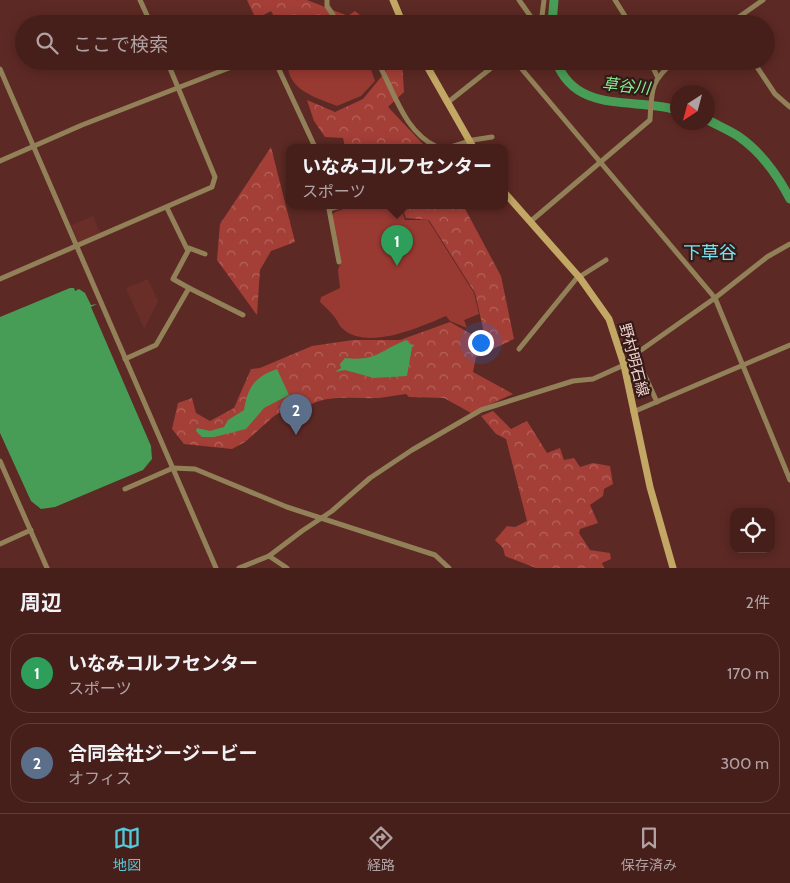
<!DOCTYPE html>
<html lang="ja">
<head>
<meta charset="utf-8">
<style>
  :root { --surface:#461f1b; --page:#4d2724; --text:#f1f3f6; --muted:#b0a2a3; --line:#5e3d3a; --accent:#53cbdb }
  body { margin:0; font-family:Cabin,"Noto Sans JP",sans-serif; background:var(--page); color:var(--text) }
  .controls { position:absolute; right:15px; bottom:15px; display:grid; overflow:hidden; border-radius:10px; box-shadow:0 2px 12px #0003 }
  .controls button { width:45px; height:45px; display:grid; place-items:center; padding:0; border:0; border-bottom:1px solid var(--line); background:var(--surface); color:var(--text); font:25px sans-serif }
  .compass { position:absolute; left:670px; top:85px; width:45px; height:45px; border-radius:50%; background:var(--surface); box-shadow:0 2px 12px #0003; rotate:216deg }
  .you { position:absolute; left:480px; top:342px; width:18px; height:18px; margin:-12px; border:4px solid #fff; border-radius:50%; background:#1a73e8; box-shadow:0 0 0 8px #1a73e833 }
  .badge { display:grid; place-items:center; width:32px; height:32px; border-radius:50%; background:var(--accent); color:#fff; font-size:16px; font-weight:700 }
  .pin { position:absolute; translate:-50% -41px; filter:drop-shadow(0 1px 2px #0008) }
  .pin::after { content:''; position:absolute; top:26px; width:18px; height:15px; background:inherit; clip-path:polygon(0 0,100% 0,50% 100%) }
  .popup { position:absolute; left:286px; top:144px; width:222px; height:65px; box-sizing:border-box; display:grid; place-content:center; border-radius:10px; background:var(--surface); filter:drop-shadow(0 1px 4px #0005); font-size:16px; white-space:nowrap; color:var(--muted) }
  .popup b { font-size:19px; color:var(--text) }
  .popup::after { content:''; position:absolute; left:50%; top:100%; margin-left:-10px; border:10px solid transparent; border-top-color:var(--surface) }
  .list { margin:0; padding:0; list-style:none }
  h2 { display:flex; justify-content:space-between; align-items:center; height:65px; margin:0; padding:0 20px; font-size:21px }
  h2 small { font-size:16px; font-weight:400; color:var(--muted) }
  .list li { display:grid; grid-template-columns:32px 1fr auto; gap:15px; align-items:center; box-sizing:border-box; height:80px; margin:0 10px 10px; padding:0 10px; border:1px solid var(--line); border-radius:20px }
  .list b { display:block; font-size:19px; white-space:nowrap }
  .list p { margin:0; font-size:16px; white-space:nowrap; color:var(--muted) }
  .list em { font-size:16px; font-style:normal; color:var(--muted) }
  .icon { flex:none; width:28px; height:28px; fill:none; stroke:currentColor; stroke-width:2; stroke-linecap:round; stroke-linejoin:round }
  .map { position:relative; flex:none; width:790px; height:568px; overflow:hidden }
  .search { position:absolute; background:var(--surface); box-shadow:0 2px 12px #0003; left:15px; right:15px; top:15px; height:55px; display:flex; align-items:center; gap:12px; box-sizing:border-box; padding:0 18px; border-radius:28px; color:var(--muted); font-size:19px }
  .sheet { height:245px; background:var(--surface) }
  nav { display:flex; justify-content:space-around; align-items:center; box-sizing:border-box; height:70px; border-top:1px solid var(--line); background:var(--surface); font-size:14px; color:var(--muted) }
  nav a { display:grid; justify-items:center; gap:2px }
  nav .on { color:var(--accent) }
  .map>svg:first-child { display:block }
  .built { fill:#6a2e28 }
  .forest { fill:url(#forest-crowns) }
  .pitch { fill:#983932 }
  .water { fill:#489d56 }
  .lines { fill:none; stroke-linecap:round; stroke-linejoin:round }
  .river { stroke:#489d56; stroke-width:9 }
  .street { stroke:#928158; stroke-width:5 }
  .secondary { stroke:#c3a765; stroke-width:7 }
  .labels { text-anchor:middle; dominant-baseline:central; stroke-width:4.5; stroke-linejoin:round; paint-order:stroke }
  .street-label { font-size:15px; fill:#f1cfcb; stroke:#331b18 }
  .water-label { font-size:16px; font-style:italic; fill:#84f194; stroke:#331b18 }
  .quarter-label { font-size:18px; fill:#78e2f1; stroke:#331b18 }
</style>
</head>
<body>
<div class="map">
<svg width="790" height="568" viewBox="0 0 790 568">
  <defs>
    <pattern id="forest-crowns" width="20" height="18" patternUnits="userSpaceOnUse" patternTransform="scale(1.25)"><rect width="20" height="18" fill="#a33f37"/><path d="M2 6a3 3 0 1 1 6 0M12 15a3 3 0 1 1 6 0" fill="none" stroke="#b5635c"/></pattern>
  </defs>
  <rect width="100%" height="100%" fill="#5d2924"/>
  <!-- built -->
  <g class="built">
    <polygon points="93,216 101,235 79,244 71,225"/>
    <polygon points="148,279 158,301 144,329 126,288"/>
  </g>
  <!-- forest -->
  <g class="forest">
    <polygon points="247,0 307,0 348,16 355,11 371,24 278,24 271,11 256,19"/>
    <polygon points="380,61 402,61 404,92 388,107 423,144 420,147 345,147 343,138 325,137 314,121 307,100 335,112 363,99 386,71"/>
    <polygon points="271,147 295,242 271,251 260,270 257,315 217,260 220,224"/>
    <path d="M401,205H463L501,276L514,339L476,357L473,372L513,394L471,413L444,398L409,397L406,394C397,395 388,397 379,398C356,399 326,394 306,407L293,405L274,416L245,442L232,449L184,444L172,429L178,403L192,398L196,413L210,421L234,408L251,369L260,368L312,346L353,340H400L450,322L473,335L484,333L475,293L429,220L406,218Z"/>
    <polygon points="493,411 511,429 527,421 547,453 560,448 564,460 574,458 580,467 593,463 610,466 613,484 604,489 603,496 590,505 598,523 580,529 579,533 590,550 610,553 611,559 602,563 604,568 536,568 505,556 503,548 495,540 507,526 515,527 527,521 506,439 496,434 481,416"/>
  </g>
  <!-- pitch -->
  <g class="pitch">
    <path d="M288,61H368L375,81L361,96L337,106C315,97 286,90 288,61Z"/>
    <path d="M354,205H400L405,220H428L474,293L479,314L464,320L467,328L450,321L446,316C420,327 368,351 343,329C340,327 338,322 336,319C332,313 326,308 320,302L321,297L340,288L338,270L341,262L332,215L335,212Z"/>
  </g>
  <!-- water -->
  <g class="water">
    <polygon points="70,288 74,288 75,291 79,289 85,293 91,305 97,304 91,307 151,446 152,459 143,470 55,507 41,509 31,501 0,433 0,317"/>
    <path d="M407,340L409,344L415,345L412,347L407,376L374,378L345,370L335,372L341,368L340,364L345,358C377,362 381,349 407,340Z"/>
    <path d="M277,369L289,395L264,408L246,429L214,437H202L196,431L197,428L210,431L224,427L228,420L244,410C248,386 255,377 277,369Z"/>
  </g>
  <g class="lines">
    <!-- river -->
    <g class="river">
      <polyline points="552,24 554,0"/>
      <path d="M556,61C576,115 634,97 678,110"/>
      <path d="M708,120C717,125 729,130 738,136C760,151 778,176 790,199"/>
    </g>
    <!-- street -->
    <g class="street">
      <polyline points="140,0 151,24"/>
      <polyline points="327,0 327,6 339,24"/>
      <polyline points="519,0 536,24"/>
      <polyline points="615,0 630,24"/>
      <polyline points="538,24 542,16 544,0"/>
      <polyline points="729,24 763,0"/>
      <polyline points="275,61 315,147"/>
      <path d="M377,61C394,90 403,131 437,147"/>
      <polyline points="515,61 715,298 790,480"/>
      <polyline points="650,61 657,76"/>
      <polyline points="753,61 775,94 790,107"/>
      <polyline points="0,69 216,568"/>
      <polyline points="447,103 500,61"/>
      <polyline points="451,147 473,140 492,137"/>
      <polyline points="0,161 82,125 247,61"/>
      <path d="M531,221L650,120C652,88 650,83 674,61"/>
      <polyline points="188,251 189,248 205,254"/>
      <polyline points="339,262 329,209 344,205"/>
      <polyline points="0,279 212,187 215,177 167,61"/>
      <polyline points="189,288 243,315"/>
      <polyline points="519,349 576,279 606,260"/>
      <polyline points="635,354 657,402"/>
      <polyline points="125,359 156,345 189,288 173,279 188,251 167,208"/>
      <polyline points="633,412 790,345"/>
      <polyline points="0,461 47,568"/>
      <polyline points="125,489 173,468 195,469 287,507 435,555 449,568"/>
      <polyline points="0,544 31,530"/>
      <polyline points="269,556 287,568"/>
      <polyline points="239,568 269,556 302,531 332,511 370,478 412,450 481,410 573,381 593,379 624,365 627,360 715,298 767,257 790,244"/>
    </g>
    <!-- secondary -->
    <g class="secondary">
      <polyline points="393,0 403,24"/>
      <polyline points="424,61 473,147"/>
      <polyline points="504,192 580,278 609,319 624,365 650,487 673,568"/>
    </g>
  </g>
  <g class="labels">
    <!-- street labels -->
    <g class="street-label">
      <text transform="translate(634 360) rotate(75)">野村明石線</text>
    </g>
    <!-- water labels -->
    <g class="water-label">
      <text transform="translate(626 86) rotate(6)">草谷川</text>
    </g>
    <!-- quarter labels -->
    <g class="quarter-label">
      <text x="710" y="253">下草谷</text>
    </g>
  </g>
</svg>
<div class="controls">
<button><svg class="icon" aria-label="locate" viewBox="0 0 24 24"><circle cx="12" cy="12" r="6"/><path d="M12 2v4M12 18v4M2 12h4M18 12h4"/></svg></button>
</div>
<svg class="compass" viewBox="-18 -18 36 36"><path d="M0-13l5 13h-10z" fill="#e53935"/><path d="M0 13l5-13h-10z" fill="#b0a2a3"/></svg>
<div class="you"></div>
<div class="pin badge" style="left:397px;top:266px;background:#2e9e5b">1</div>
<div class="popup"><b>いなみコルフセンター</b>スポーツ</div>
<div class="pin badge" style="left:296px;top:435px;background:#5c6f8a">2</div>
<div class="search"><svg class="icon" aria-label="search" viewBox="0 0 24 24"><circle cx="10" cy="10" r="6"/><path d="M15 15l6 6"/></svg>ここで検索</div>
</div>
<section class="sheet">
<h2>周辺<small>2件</small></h2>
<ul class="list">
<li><span class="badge" style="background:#2e9e5b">1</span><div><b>いなみコルフセンター</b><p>スポーツ</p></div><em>170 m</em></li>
<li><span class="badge" style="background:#5c6f8a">2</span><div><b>合同会社ジージービー</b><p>オフィス</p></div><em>300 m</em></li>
</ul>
</section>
<nav>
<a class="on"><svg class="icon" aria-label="map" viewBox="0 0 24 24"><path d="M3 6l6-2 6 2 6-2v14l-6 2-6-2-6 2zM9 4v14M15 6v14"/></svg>地図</a>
<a><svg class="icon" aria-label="directions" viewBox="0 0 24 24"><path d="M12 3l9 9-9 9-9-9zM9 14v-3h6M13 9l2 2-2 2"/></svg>経路</a>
<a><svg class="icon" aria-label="saved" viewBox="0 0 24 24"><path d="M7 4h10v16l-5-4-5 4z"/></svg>保存済み</a>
</nav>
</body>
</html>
